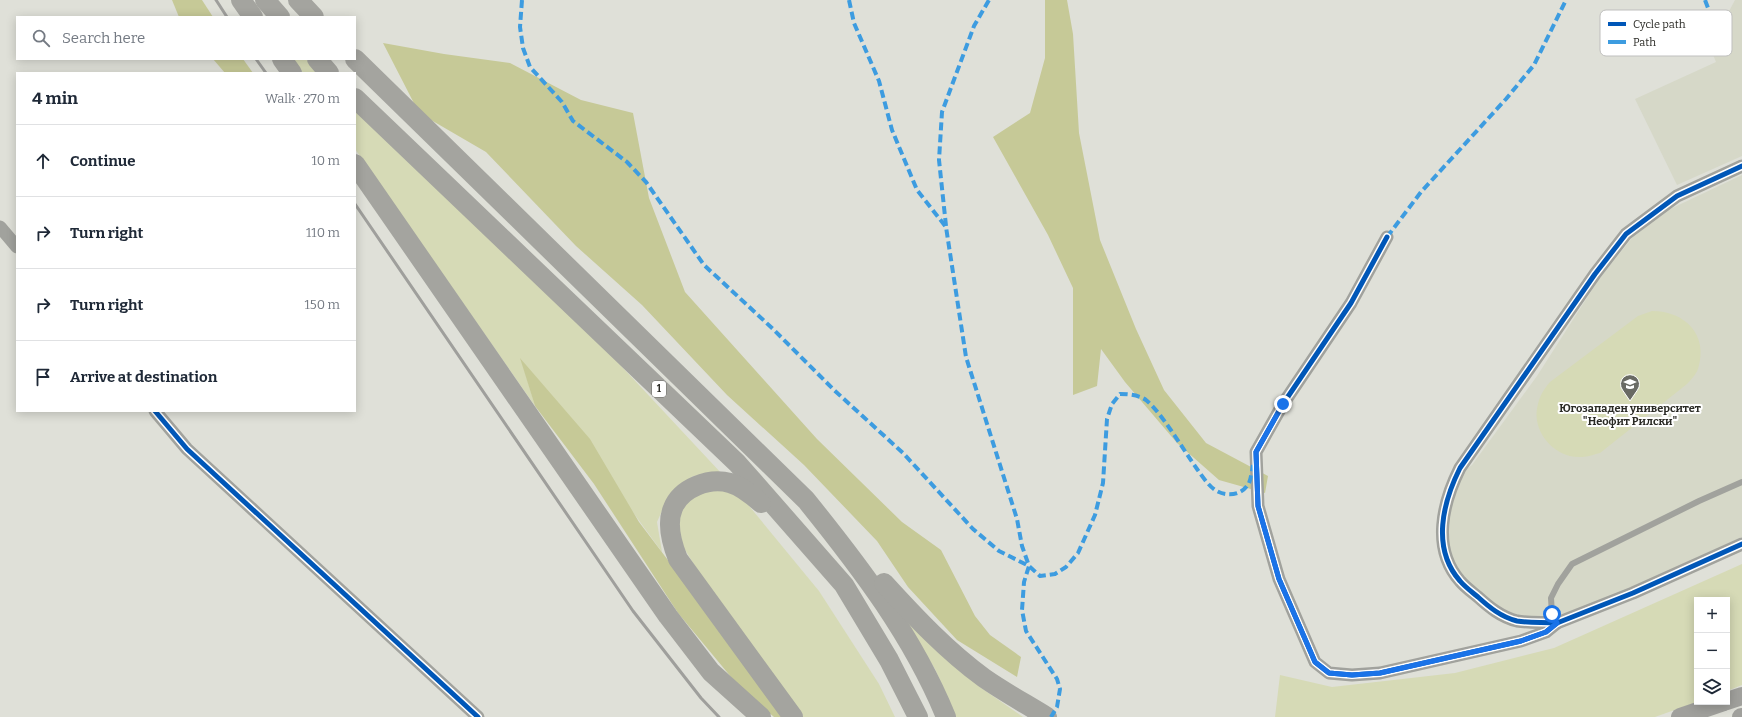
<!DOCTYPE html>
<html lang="en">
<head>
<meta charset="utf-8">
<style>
  :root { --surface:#fff; --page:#f6f6f7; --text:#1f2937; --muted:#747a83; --line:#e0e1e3 }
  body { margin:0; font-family:Bitter,serif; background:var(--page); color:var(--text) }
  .controls { position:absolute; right:12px; bottom:12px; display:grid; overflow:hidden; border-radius:0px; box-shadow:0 2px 10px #0003 }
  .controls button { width:36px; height:36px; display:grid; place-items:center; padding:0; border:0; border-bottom:1px solid var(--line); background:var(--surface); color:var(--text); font:20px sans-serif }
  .stop { position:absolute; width:12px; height:12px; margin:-9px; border:3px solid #1a73e8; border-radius:50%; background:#fff }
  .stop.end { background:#1a73e8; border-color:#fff; box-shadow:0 1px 4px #0008 }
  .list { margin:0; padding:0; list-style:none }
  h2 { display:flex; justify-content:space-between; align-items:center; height:52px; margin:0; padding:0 16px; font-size:17px }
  h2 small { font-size:13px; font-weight:400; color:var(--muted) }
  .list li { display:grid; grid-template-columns:26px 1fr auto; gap:12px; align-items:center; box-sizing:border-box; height:72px; padding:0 16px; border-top:1px solid var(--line) }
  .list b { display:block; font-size:15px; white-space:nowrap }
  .list em { font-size:13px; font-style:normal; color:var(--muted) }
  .icon { flex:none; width:22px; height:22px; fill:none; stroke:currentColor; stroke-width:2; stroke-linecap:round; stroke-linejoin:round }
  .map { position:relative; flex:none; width:1742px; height:717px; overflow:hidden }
  .search { position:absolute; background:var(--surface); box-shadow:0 2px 10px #0003; left:16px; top:16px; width:340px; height:44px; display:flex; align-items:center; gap:10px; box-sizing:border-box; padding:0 14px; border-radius:0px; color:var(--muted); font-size:15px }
  .panel { position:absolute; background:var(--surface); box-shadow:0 2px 10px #0003; left:16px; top:72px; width:340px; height:340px; border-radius:0px }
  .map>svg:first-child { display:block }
  .built { fill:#d6d8c8 }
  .green { fill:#d6dab6 }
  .forest { fill:#c6c997 }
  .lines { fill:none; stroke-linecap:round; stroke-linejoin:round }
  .lane { stroke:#a1a29d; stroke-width:6 }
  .street { stroke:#a1a29d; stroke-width:13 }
  .secondary { stroke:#a0a09c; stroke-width:18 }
  .primary { stroke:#a4a49f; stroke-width:20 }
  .rail { stroke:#9f9f9c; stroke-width:3 }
  .quiet { stroke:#3d9ce0; stroke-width:4; stroke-dasharray:8 4; stroke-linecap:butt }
  .cycleway-casing { stroke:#fff; stroke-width:8 }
  .cycleway { stroke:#0057b8; stroke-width:5 }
  .route { stroke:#1a73e8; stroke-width:5 }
  .labels { text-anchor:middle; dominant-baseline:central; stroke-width:4; stroke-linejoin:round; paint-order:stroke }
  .shield { fill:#fff; stroke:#6a6a66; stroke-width:1 }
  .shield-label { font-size:10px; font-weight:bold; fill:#2a2a25 }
  .poi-label { font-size:11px; font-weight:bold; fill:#2a2a25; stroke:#fff }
  .key { fill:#fff; stroke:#bfbfbe; stroke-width:1 }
  .key-label { font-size:11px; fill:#2a2a25 }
</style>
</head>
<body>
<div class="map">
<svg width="1742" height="717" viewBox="0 0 1742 717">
  <rect width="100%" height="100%" fill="#dfe0d8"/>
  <!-- built -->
  <g class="built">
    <polygon points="1735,0 1742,0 1742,156 1677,185 1635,99 1716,62 1710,47"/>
    <polygon points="1742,175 1742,537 1579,611 1550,616 1518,616 1491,604 1464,579 1450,555 1448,521 1453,496 1463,471 1472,465 1537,376 1599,279 1632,238 1666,211"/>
  </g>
  <!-- green -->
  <g class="green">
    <polygon points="293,59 306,59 319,73 303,73"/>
    <polygon points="355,109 610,354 722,474 693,476 669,495 657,522 662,552 521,359 535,406 355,149"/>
    <path d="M1652,311C1685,311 1709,335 1698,369C1696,374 1691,380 1687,384L1600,453C1595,454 1588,457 1582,457C1555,459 1530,431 1538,404C1540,395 1544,389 1550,382L1638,316Z"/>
    <polygon points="723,489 745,501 819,591 879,684 895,717 802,717 704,581 676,535 676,512 688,496"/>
    <polygon points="1742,564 1742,685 1727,691 1727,600 1697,600 1697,702 1655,717 1275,717 1280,675 1332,687 1455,673 1554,648"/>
    <polygon points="889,596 980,687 1023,717 956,717 935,669"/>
  </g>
  <!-- forest -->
  <g class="forest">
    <polygon points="172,0 202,0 213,17 179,17"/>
    <polygon points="1045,0 1067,0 1073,34 1079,133 1100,240 1136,329 1164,390 1206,443 1268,476 1265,493 1219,480 1177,443 1125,382 1101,349 1097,386 1073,395 1073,288 1048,235 993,137 1030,113 1045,58"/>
    <polygon points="383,43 444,54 510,63 581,100 633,113 649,198 685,292 817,439 902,522 941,550 975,616 990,635 1021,657 1017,677 957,640 908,587 877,541 804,465 727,395 642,305 576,246 486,152 419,113"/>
    <polygon points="213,59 243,59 253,73 225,73"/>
    <polygon points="520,358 590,439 639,522 787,717 774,717 741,689 678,613 594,484 535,406"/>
  </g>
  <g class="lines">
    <!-- lane -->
    <polyline class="lane" points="1557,623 1552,614 1551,598 1558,584 1572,564 1699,501 1742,482"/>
    <!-- street -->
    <g class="street">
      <polyline points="0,227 17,247"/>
      <polyline points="1387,237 1351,303 1283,404 1256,452 1258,506 1279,579 1315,662 1329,673 1352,675 1380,673 1521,641 1546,632 1557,623 1633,593 1742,544"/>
      <polyline points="155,411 187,449 478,717"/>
      <path d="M1557,623C1544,622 1529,623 1517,621C1501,617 1489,607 1478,597C1472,592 1465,587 1460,581C1431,548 1443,502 1460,468L1595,274L1626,234L1677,196L1742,166"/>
    </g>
    <!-- secondary -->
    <g class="secondary">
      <polyline points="1727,701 1742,696"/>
      <polyline points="1680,717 1724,702"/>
      <polyline points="1741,717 1742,717"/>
    </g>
    <!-- primary -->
    <g class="primary">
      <polyline points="241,0 253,17"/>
      <polyline points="265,0 280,17"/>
      <polyline points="298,0 314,17"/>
      <polyline points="282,59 292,73"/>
      <polyline points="317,59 329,73"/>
      <path d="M355,59L806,500C860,567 913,636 946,717"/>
      <polyline points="355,98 737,463 844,585 889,660 918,717"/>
      <polyline points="355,164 668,616 711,672 761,717"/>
      <path d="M761,503C752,495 741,486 730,483C709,477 681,488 673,508C666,524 672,544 678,559L793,717"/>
      <path d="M884,583C915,617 947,651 984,678C1004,692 1026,704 1047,717"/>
    </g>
    <!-- rail -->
    <g class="rail">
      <polyline points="216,0 227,17"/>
      <polyline points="256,59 266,73"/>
      <polyline points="355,204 633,611 701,698 719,717"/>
    </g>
    <!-- quiet -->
    <g class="quiet">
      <path d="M522,0L520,27L523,48L530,67L562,102L573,121L627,162L646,182L704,265L773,329L834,390L903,453L973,529L999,551L1029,566L1040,576L1055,574L1066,567L1078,553L1095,515L1103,483L1107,419L1112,404L1120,394C1128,394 1139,395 1146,400C1162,413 1184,451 1197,469C1202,476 1208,485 1215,490C1226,497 1242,496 1249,483C1251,478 1252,471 1253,465"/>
      <polyline points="849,0 854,23 879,81 892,130 917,190 946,227 966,357 1017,519 1022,546 1029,566 1024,582 1022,610 1026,631 1057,679 1060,689 1057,707 1051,717"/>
      <polyline points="1705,0 1716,29 1723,31"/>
      <polyline points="946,226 939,160 942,112 974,26 989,0"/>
      <polyline points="1387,237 1421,192 1506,99 1534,65 1566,0"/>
    </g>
    <defs>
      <g id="cycleway">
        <polyline points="1387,237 1351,303 1283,404 1256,452 1258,506 1279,579 1315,662 1329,673 1352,675 1380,673 1521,641 1546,632 1557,623 1633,593 1742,544"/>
        <polyline points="155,411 187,449 478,717"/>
        <path d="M1557,623C1544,622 1529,623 1517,621C1501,617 1489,607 1478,597C1472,592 1465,587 1460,581C1431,548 1443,502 1460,468L1595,274L1626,234L1677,196L1742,166"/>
      </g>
    </defs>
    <!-- cycleway casing -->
    <use href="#cycleway" class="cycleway-casing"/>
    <!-- cycleway -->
    <use href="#cycleway" class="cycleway"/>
  </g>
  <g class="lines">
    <!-- route -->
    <polyline class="route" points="1283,404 1256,452 1258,506 1279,579 1315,662 1329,673 1352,675 1380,673 1521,641 1546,632 1557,623 1552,614"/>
  </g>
  <!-- icons -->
  <defs>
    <symbol id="university-pin" viewBox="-11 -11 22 30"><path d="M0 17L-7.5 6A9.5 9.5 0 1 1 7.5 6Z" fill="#696a64" stroke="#fff"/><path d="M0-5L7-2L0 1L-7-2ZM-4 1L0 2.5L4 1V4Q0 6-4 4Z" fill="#fff"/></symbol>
  </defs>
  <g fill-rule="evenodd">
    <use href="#university-pin" x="1619" y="373" width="22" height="30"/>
  </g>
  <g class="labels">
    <!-- shield labels -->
    <rect class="shield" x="652" y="381" width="14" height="16" rx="3"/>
    <g class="shield-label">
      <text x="659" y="389">1</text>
    </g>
    <!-- poi labels -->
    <g class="poi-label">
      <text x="1630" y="408">Югозападен университет<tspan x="1630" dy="13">"Неофит Рилски"</tspan></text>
    </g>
  </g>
  <!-- legend -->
  <rect x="1600" y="10" width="132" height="46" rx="6" class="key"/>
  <rect x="1608" y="22" width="18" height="4" fill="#0057b8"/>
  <rect x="1608" y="40" width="18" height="4" fill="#3d9ce0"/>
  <g class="key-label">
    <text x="1633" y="28">Cycle path</text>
    <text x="1633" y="46">Path</text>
  </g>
</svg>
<div class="controls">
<button>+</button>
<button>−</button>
<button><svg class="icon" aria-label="layers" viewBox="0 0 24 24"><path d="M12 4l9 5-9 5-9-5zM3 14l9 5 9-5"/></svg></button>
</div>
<div class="stop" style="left:1552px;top:614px"></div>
<div class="stop end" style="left:1283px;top:404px"></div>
<div class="search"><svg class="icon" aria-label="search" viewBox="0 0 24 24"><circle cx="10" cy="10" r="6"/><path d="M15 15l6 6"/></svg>Search here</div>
<section class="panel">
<h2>4 min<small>Walk · 270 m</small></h2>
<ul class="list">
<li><svg class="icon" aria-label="ahead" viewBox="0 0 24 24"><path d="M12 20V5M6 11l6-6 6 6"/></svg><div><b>Continue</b></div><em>10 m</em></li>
<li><svg class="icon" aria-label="right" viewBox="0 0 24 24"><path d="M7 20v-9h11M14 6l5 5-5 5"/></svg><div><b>Turn right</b></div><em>110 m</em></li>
<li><svg class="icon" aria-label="right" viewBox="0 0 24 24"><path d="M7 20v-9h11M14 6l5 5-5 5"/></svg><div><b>Turn right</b></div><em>150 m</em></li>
<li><svg class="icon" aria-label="arrive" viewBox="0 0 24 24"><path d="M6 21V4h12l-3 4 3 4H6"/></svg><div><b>Arrive at destination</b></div></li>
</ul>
</section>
</div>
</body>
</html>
